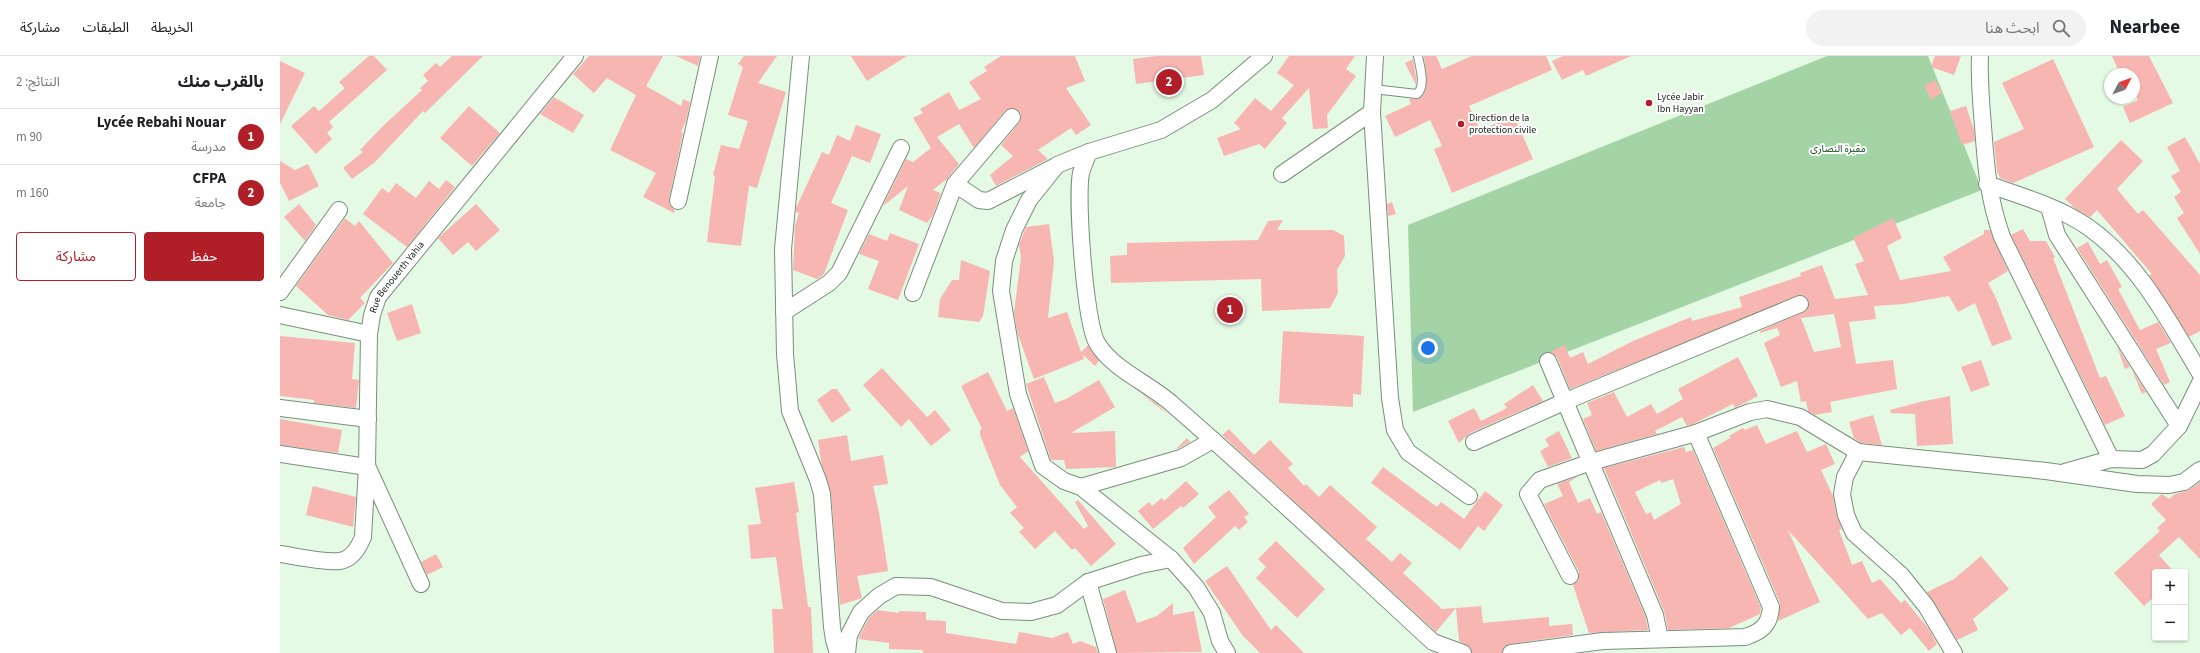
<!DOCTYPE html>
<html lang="ar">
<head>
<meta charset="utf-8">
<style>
  :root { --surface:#fff; --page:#f2f2f2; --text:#202124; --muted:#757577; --line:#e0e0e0; --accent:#b01e28 }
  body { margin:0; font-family:"Source Sans 3","Noto Sans Arabic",sans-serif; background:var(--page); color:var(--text); direction:rtl }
  .controls { position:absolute; right:12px; bottom:12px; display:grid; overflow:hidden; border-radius:4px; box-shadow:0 1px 3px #0004 }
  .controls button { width:36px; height:36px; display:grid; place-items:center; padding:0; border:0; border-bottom:1px solid var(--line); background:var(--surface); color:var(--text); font:20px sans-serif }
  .compass { position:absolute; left:1824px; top:12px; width:36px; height:36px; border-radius:50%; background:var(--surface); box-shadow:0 1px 3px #0004; rotate:49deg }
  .you { position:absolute; left:1148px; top:292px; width:14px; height:14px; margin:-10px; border:3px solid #fff; border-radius:50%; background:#1a73e8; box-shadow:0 0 0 6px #1a73e833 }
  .badge { display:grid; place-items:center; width:26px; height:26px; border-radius:50%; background:var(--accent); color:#fff; font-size:13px; font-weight:700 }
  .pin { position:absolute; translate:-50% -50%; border:2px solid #fff; box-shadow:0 1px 4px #0006 }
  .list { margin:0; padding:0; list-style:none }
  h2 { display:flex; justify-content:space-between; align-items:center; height:52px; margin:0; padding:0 16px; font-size:17px }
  h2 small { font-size:13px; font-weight:400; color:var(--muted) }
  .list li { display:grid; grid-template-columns:26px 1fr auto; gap:12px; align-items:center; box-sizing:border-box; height:56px; padding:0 16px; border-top:1px solid var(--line) }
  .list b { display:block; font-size:15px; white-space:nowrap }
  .list p { margin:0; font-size:13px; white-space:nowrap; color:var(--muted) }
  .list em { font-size:13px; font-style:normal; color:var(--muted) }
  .actions { display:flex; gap:8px; padding:12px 16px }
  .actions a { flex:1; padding:9px 0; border:1px solid var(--accent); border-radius:4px; text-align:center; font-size:14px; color:var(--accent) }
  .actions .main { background:var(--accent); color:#fff }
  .icon { flex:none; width:22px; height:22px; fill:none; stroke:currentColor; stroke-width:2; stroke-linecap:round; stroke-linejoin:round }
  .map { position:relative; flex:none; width:1920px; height:597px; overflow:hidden; direction:ltr }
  header { display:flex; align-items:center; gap:24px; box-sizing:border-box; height:56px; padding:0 20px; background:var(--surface); border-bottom:1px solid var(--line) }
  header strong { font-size:19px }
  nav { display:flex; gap:22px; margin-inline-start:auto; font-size:14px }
  .search { width:280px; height:36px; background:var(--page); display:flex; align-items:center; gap:10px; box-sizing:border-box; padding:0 14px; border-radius:22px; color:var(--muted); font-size:15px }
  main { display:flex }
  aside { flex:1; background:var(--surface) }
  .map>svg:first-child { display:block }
  .green { fill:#a4d4a5 }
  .building { fill:#f7b6b1; fill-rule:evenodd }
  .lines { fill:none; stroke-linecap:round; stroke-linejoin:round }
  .lane-casing { stroke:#7a8e7b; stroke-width:10 }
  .street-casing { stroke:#7a8e7b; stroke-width:18 }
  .lane { stroke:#fff; stroke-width:8 }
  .street { stroke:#fff; stroke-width:16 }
  .poi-dot { fill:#b01e28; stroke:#fff; stroke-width:1.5 }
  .labels { text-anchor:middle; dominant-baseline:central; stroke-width:4; stroke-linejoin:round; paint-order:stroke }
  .poi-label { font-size:10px; fill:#131b13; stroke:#fff; text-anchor:start }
  .park-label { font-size:10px; fill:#104618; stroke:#fff }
  .street-label { font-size:10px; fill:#131b13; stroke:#fff }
</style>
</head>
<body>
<header>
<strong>Nearbee</strong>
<div class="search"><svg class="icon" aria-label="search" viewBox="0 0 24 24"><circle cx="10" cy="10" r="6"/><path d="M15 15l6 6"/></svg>ابحث هنا</div>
<nav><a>الخريطة</a><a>الطبقات</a><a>مشاركة</a></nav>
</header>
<main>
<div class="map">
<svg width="1920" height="597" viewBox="0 0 1920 597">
  <rect width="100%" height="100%" fill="#e5fae5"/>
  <!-- green -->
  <polygon class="green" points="1547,0 1648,0 1702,134 1133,356 1128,169"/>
  <!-- building -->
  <g class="building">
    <polygon points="89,0 94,0 107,14 49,66 53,71 47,77 52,83 36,98 11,70 34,50 39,55 65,32 59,26"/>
    <polygon points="172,0 203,0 145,57 143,55 94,107 72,123 63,112 83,96 80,94 102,71 142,34 140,32 148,25 143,19 156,7 160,11"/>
    <polygon points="309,0 383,0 366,30 401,50 403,43 410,46 406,65 401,76 403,77 389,143 389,148 395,154 394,157 363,141 376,117 330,94 356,39 327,22 314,37 293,18"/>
    <polygon points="396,0 420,0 418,10"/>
    <polygon points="464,0 497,0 478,27 506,36 477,132 469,130 461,190 427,186 435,120 433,119 441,89 459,93 468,65 448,59 463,11 458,8"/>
    <polygon points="571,0 627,0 587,25"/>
    <polygon points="721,0 795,0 805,25 786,32 811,69 796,79 791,72 758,94 768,103 716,130 710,119 733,100 721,89 739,67 741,57 734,52 725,55 694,92 679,68 657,81 679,108 667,123 653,134 661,137 653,159 647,167 619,154 628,130 603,150 626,103 633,106 651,92 633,62 643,57 640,53 669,36 679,54 701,43 689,26 707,15 704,11"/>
    <polygon points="877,0 921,0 924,19 856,28 853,3"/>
    <polygon points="1009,0 1075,0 1066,13 1076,20 1047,59 1048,72 1033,73 1029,32 1002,62 1007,67 985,93 979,88 944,100 937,82 961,73 954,67 975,42 991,55 1014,29 997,17"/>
    <polygon points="1144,0 1156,0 1162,13 1192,0 1266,0 1272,14 1189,50 1200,74 1234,60 1253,103 1172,137 1154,93 1162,90 1150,64 1115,81 1105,60 1131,48 1129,43 1139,43 1144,38 1147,25"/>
    <polygon points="1283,0 1351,0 1306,20 1303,14 1282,24 1272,5"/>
    <polygon points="1655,0 1681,0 1674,19 1651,11"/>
    <polygon points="1832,0 1869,0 1893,47 1850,67 1843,51 1858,44 1854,35 1854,18 1840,18"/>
    <polygon points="1133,3 1136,21 1136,29 1125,7"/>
    <polygon points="1773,3 1814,91 1733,127 1720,122 1717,115 1714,86 1744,73 1722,27"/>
    <polygon points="0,5 25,17 0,68"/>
    <polygon points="1655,24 1662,37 1651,43 1644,30"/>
    <polygon points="274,41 304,59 293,77 260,58"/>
    <polygon points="189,50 220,77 192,110 160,82"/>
    <polygon points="1686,50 1694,74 1695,85 1682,89 1670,55"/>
    <polygon points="576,69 601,78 590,107 572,100 551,147 568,154 544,218 537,223 513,214 515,169 519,157 516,156 516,152 542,96 549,99 557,79 570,85"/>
    <polygon points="1905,81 1920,108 1920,198 1897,162 1904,157 1894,141 1901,136 1891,120 1900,115 1887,91"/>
    <polygon points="1841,84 1863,105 1837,133 1858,158 1863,154 1920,219 1920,275 1909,281 1869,219 1872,218 1817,154 1810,161 1795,152 1785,143"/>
    <polygon points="0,105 15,114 28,108 39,130 9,145 0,127"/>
    <polygon points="166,124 175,131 127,191 83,158 102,132 109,137 116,127 136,142 149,125 159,133"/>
    <polygon points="1112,146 1116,158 1108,160 1107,148"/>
    <polygon points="19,148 36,169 25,185 4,161"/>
    <polygon points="196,148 220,174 196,195 188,186 173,199 158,182"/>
    <polygon points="65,162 75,170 79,165 113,207 80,242 85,247 68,264 48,259 16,230"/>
    <path d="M1613,162L1622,182L1607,190L1620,224L1671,215L1663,201L1704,178V174H1710L1728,215L1708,227L1716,242L1732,283L1712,290L1695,247L1678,256L1669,240L1624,248L1594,250L1596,263L1569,266L1576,308L1613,304L1617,333L1550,346L1552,356L1535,359L1528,355L1526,345L1521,346L1517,325L1501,331L1484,287L1500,279L1497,272L1480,277V275L1527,254L1529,245L1522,239L1290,333L1277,301L1270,296L1285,289L1290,302L1303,296L1308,308L1353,285L1411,261L1412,265L1462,251L1459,241L1521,220L1520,217L1542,209L1555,243L1588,239L1575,208L1584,205L1573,182ZM1554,258L1561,291L1534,296L1521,262Z"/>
    <polygon points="1003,164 997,174 1053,174 1064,180 1065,200 1057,214 1058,237 1050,252 982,255 981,223 831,227 830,200 847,199 847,187 978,184 988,165"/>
    <polygon points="769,168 774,205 768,262 787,256 801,296 808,289 819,305 815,310 802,298 804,303 754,323 737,276 734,256 741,202 739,189 746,171"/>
    <polygon points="1743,173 1750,185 1766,185 1775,201 1773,202 1820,322 1826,320 1845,360 1825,369 1731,179"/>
    <polygon points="610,177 639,188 618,244 588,233 599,205 579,198 589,178 607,185"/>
    <polygon points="1808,186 1820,208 1827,204 1842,231 1838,233 1860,274 1878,266 1891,287 1876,293 1890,326 1884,329 1797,192"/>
    <polygon points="681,204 710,215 703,260 699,266 658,261 660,243 672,224 679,224"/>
    <polygon points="132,248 141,277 117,285 107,257"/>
    <polygon points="1003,275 1084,280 1081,339 1073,338 1073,351 999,347"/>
    <polygon points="0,280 75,287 72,323 79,324 76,352 34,347 34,344 0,340"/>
    <polygon points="1837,291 1850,311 1845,313"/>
    <polygon points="1458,301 1478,340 1455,352 1453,348 1413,368 1407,370 1402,361 1375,375 1377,378 1316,395 1303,363 1312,359 1307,347 1334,336 1347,361 1371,348 1377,358 1403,343 1398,333"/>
    <polygon points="1701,304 1710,329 1691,336 1681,311"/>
    <polygon points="602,312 647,361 655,354 671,374 651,390 629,363 621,371 583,329"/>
    <polygon points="1852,314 1866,336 1862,338"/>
    <polygon points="708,316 727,355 733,352 748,395 740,401 804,473 808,470 795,446 798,444 836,488 811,510 795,492 792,494 775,475 755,493 739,476 744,472 730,457 737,451 720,429 700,379 700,374 702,373 681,330"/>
    <polygon points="764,321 775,347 786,343 819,324 835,351 791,377 835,375 836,411 786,413 784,404 771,404 746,328"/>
    <polygon points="1253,329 1263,345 1190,377 1179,387 1168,365 1194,352 1201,365 1227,352 1224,348"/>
    <polygon points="552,333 557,333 571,354 552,367 537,344"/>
    <polygon points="857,334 877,348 887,358"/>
    <polygon points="1670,340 1673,388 1637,390 1635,358 1611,357 1610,354 1640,346"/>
    <polygon points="1593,359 1602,389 1581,387 1574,382 1569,366"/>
    <polygon points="0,363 62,374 58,397 0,389"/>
    <polygon points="1477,369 1486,388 1517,375 1527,396 1546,388 1555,408 1541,414 1553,440 1557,461 1562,473 1559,474 1572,509 1582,505 1592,527 1600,523 1621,547 1625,544 1649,573 1657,588 1649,595 1630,572 1621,579 1602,557 1588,563 1508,474 1540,546 1498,565 1500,547 1433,392 1450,382 1449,380 1463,372 1465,374"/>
    <polygon points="949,373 974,399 990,384 1013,408 1008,412 1024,430 1026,428 1039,441 1050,429 1097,471 1086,483 1112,506 1120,497 1132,507 1123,517 1162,553 1176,552 1156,576 942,379"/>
    <polygon points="1279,375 1292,402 1268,411 1260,395 1269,390 1265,383"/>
    <polygon points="567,379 571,405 603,399 608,428 593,430 599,456 608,515 577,520 582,542 560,549 551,437 541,406 538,384"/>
    <polygon points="907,382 910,386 897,393 896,393"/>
    <path d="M1404,391L1406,396L1413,394L1481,552L1480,558L1449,572L1388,574L1384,555L1324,412ZM1393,423L1401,448L1374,464L1371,456L1366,458L1355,436L1380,424L1381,427Z"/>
    <polygon points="1103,411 1157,451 1161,446 1184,463 1205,435 1223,449 1204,475 1198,470 1180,494 1091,427"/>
    <polygon points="1299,420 1289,426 1298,447 1310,442 1317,458 1321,456 1366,562 1368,574 1309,577 1293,529 1298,525 1299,516 1264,448 1283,440 1277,428"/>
    <polygon points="906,425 919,438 903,452 901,450 873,473 858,455 869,446 872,450 882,442 884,445"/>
    <polygon points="514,426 519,456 516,457 528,551 531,551 533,597 494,597 492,553 503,553 496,501 471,503 468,469 481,468 475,432"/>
    <polygon points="1920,426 1920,503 1899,481 1879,499 1894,516 1875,516 1875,540 1864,550 1834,517 1880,475 1877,472 1886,464 1871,448 1882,438 1889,443 1895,438 1909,434"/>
    <polygon points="33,430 76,441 73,471 26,459"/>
    <polygon points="949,434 969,458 964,461 968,466 959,474 955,470 914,508 903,492 936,461 928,451"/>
    <polygon points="996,485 1045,533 1017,562 976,522 986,511 978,503"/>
    <polygon points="156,498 163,511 147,519 141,506"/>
    <polygon points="1701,500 1729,533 1693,563 1698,574 1677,584 1647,536 1674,523"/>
    <polygon points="947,510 991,574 996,569 1024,597 980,597 963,580 925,525"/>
    <polygon points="845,534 857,567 877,560 893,547 893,559 914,555 922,596 837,597 823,543"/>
    <polygon points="1201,550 1203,567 1269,561 1269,570 1292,568 1293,579 1230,588 1225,590 1222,597 1192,597 1190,591 1179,585 1176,552"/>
    <polygon points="598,554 619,557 619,555 646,556 646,564 666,565 666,577 736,588 739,576 772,582 788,576 793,588 800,585 816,591 818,597 643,597 643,594 609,593 609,587 578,583 589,562"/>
  </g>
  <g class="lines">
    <defs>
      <path id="lane" d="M1093,33L1137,38C1146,30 1140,11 1138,0"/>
      <g id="street">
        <polyline points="521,0 503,193 505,298 510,355 538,424 542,438 552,571 554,584 558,597"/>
        <path d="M984,0L932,44L881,74L809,96C806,103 803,110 801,117C796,142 805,266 817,287C832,313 870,328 892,348C981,425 1066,506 1153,586L1183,597"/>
        <polyline points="1095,0 1092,56 1110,342 1115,374 1128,396 1189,440"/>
        <path d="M1700,0C1699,23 1701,47 1703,70C1706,111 1708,141 1722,181L1831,403"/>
        <polyline points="732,61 675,128 699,144 708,145 774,111"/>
        <polyline points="809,96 777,109 749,144 734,174 724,205 721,235 738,338 763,410 784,425 801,431 891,503 916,531 932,557 940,585 947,597"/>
        <polyline points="1002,118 1092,56"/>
        <path d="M1707,128C1740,140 1778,150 1808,171C1859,207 1888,264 1920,317"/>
        <polyline points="398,145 430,0"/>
        <polyline points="1769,151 1777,179 1899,370"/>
        <polyline points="0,236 59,154"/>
        <polyline points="633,237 675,128"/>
        <polyline points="504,256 549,227 559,217 621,92"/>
        <polyline points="0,259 89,278"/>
        <polyline points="1268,305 1375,559 1380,583"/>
        <polyline points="0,352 88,363"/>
        <polyline points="1194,386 1286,345 1520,248"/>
        <polyline points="1578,396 1565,421 1562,438 1566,459 1574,477 1621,519 1646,550 1674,597"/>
        <path id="s1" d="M0,398L87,411L89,278L92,259L98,241L295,0"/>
        <polyline points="88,412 141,528"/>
        <polyline points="1785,416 1831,403 1862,404 1873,398 1899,370 1920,327"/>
        <polyline points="801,431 901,402 933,384"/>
        <path d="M0,498C14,500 48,507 60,505C72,503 79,491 83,481L87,411"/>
        <polyline points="1290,520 1248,438 1260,424 1311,406 1416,377"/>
        <polyline points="808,526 828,597"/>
        <polyline points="567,597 569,579 581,556 599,540 616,530 651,531 722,555 751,556 777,549 808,526 861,509 891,503"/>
        <path d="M1231,597L1323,585L1465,581C1481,576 1490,569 1491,551L1416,377L1470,356L1487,353L1520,361L1578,396L1766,415L1857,428L1889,429L1904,426L1920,414"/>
      </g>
    </defs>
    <!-- lane casing -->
    <use href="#lane" class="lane-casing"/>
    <!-- street casing -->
    <use href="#street" class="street-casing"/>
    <!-- lane -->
    <use href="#lane" class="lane"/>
    <!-- street -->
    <use href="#street" class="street"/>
  </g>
  <!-- markers -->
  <g class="poi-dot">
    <circle cx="1369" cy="47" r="4"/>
    <circle cx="1181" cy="68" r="4"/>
  </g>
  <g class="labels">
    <!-- poi labels -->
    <g class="poi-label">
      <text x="1377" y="41">Lycée Jabir<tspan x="1377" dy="12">Ibn Hayyan</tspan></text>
      <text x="1189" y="62">Direction de la<tspan x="1189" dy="12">protection civile</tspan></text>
    </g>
    <!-- park labels -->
    <g class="park-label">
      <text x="1558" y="93">مقبرة النصارى</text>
    </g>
    <!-- street labels -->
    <g class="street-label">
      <text stroke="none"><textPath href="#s1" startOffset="286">Rue Benouerth Yahia</textPath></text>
    </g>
  </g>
</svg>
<div class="controls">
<button>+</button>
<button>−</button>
</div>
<svg class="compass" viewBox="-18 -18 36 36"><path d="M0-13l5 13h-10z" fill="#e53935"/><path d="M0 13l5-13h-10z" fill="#757577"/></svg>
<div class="you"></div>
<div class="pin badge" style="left:950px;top:254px">1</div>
<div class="pin badge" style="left:889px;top:26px">2</div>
</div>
<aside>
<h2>بالقرب منك<small>النتائج: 2</small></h2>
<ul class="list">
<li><span class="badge">1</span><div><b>Lycée Rebahi Nouar</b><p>مدرسة</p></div><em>90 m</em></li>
<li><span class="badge">2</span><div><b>CFPA</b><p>جامعة</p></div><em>160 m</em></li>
</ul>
<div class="actions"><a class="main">حفظ</a><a>مشاركة</a></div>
</aside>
</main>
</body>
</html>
